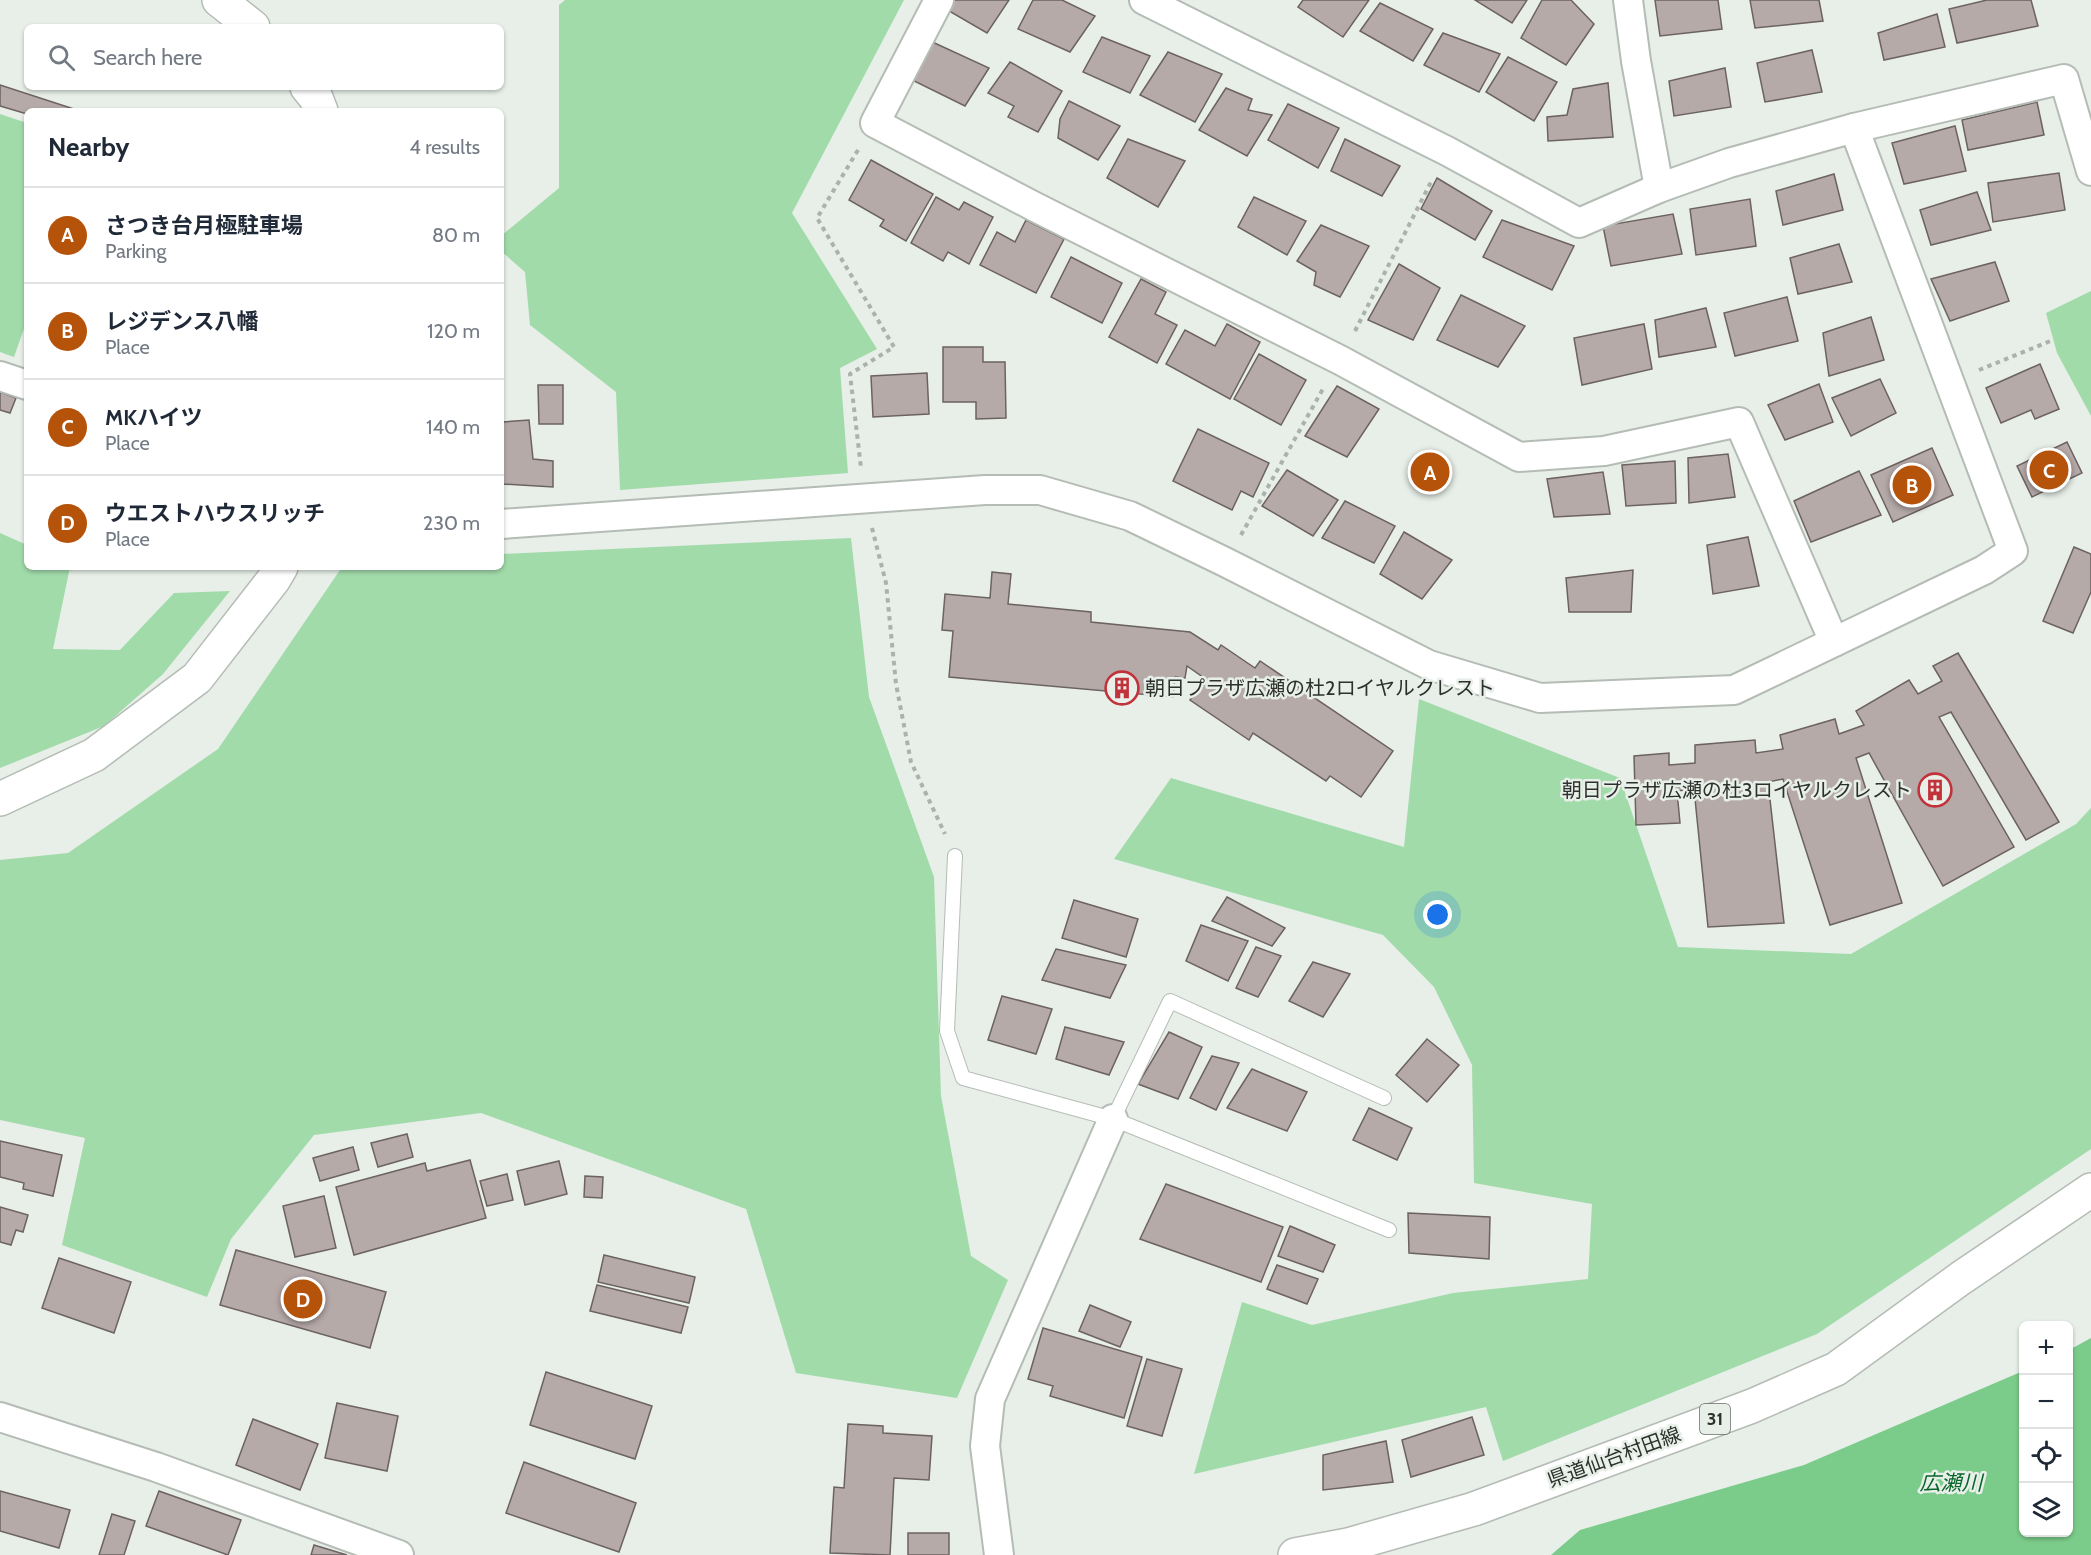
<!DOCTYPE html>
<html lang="en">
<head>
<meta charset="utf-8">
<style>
  :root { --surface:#fff; --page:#f6f6f7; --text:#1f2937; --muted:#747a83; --line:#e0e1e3; --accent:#b45309 }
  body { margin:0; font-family:Cabin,"Noto Sans JP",sans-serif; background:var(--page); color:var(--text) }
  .controls { position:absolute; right:18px; bottom:18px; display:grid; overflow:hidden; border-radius:9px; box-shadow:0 2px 4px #0004 }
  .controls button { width:54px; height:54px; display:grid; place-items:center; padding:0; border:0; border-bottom:2px solid var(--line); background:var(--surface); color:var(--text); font:30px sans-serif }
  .you { position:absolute; left:1438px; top:915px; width:21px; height:21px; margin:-15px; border:4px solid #fff; border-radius:50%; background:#1a73e8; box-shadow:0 0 0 9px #1a73e833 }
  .badge { display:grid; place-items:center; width:39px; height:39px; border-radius:50%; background:var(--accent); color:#fff; font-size:20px; font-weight:700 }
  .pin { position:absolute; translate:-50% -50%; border:3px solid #fff; box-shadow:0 2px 6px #0006 }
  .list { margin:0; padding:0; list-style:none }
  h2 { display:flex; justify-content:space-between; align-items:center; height:78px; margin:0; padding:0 24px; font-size:26px }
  h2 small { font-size:20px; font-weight:400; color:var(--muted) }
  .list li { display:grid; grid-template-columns:39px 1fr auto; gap:18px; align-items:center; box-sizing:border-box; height:96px; padding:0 24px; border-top:2px solid var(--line) }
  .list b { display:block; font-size:22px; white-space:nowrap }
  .list p { margin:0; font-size:20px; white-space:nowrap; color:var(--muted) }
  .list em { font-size:20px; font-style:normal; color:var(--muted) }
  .icon { flex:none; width:33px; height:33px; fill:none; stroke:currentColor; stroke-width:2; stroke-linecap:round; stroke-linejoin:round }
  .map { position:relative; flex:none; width:2091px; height:1555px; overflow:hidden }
  .search { position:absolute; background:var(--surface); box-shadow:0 2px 4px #0004; left:24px; top:24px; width:480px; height:66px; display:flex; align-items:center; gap:15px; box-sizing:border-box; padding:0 21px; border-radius:9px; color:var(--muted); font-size:22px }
  .panel { position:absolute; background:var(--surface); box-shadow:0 2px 4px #0004; left:24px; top:108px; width:480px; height:462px; border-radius:9px }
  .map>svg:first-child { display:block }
  .green { fill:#a1dbaa }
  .water { fill:#7bcc8a }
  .building { fill:#b6aaa9; stroke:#6c6261; stroke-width:1.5 }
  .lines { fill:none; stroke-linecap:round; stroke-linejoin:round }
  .service-casing { stroke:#b4bcb5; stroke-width:16 }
  .minor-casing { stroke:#b4bcb5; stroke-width:32 }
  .tertiary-casing { stroke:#b4bcb5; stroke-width:36 }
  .primary-casing { stroke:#b4bcb5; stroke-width:36 }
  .path { stroke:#abb1ac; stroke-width:4; stroke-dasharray:4.5 4.5; stroke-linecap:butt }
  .service { stroke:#fff; stroke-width:14 }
  .minor { stroke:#fff; stroke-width:28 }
  .tertiary { stroke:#fff; stroke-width:33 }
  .primary { stroke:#fff; stroke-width:33 }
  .labels { text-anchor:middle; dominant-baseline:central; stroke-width:5; stroke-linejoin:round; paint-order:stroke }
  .shield { fill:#e7efe8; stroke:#656965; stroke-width:1.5 }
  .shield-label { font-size:18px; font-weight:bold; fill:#2d302d }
  .poi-label { font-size:20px; fill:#2d302d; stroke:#e7efe8; text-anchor:start }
  .street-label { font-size:20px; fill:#2d302d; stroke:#e7efe8 }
  .water-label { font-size:21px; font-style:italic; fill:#0a662b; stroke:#e7efe8 }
</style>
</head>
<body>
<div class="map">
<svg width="2091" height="1555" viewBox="0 0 2091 1555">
  <rect width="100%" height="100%" fill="#e7efe8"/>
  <!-- green -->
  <g class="green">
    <polygon points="565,0 904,0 792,213 877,349 840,368 848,473 620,490 616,392 530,325 525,272 501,251 501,236 559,188 559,5"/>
    <polygon points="0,114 27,123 27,320 14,357 0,352"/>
    <polygon points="2091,291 2091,416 2057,353 2046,313"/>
    <polygon points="0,533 27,545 27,567 70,567 53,649 120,650 174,593 230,591 163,674 104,726 0,768"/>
    <polygon points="851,538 869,697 934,877 941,1096 971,1256 1008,1280 957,1398 796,1373 746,1209 481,1113 314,1135 231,1239 207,1297 62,1245 85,1138 0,1120 0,860 68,853 218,749 342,567 501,567 501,554"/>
    <polygon points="1419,699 1620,778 1678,947 1851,954 2076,824 2091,808 2091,1149 1817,1334 1503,1461 1486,1407 1194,1474 1242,1302 1312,1325 1453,1293 1588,1279 1592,1204 1474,1183 1472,1065 1434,987 1383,935 1114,859 1171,778 1404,847"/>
  </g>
  <!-- water -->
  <polygon class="water" points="2091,1338 2091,1555 1551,1555 1580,1530 1804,1465 2023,1371 2024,1532 2068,1532 2069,1350"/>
  <!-- building -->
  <g class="building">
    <polygon points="949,0 1009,0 987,33 944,8"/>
    <polygon points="1033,0 1062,0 1095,16 1070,52 1018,29"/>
    <polygon points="1303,0 1369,0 1343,37 1298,7"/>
    <polygon points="1475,0 1527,0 1512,23"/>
    <polygon points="1542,0 1571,0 1594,24 1566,65 1521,38"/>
    <polygon points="1655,0 1718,0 1722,29 1660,36"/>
    <polygon points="1750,0 1819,0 1823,21 1755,28"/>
    <polygon points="1987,0 2031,0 2038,26 1957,43 1949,9"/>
    <polygon points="1380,3 1433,29 1413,61 1360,31"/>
    <polygon points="1937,14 1945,47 1884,60 1878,33"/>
    <polygon points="1443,33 1500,54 1479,92 1424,65"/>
    <polygon points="1102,37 1150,56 1130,93 1083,72"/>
    <polygon points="928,40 989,68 965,106 908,78"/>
    <polygon points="1812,50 1822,92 1765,102 1757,63"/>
    <polygon points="1168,52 1222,74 1195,122 1140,95"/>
    <polygon points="1508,57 1557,82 1534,121 1486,92"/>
    <polygon points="1010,62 1062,91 1038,132 1008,117 1014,106 988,93"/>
    <polygon points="1725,68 1731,107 1674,116 1669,81"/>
    <polygon points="1608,83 1613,137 1548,141 1547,117 1567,115 1573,89"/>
    <polygon points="0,85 80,111 27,111 27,114 0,106"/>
    <polygon points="1226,88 1252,99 1248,110 1272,115 1247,156 1199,130"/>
    <polygon points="1069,101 1120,126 1098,160 1058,138 1060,119"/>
    <polygon points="2037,102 2044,135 1968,150 1962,120"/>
    <polygon points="1288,104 1339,128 1318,168 1268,140"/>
    <polygon points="1955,126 1966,171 1904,184 1892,143"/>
    <polygon points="1128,139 1185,161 1158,207 1107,178"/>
    <polygon points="1345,139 1400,166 1382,196 1331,171"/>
    <polygon points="871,160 933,194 906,241 880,226 884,220 849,200"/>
    <polygon points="2059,173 2065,210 1993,222 1988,183"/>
    <polygon points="1834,174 1843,210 1783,225 1776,191"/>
    <polygon points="1437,178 1492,211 1475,240 1421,209"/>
    <polygon points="1977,192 1991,230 1931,245 1920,210"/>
    <polygon points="936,197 959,210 964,202 993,217 969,264 948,252 943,261 911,243"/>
    <polygon points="1254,197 1306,221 1287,255 1238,227"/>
    <polygon points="1750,199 1756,246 1696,255 1690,209"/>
    <polygon points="1673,214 1682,254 1611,266 1603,226"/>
    <polygon points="1026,220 1064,239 1036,293 980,265 997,232 1015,242"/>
    <polygon points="1502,220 1574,246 1552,290 1483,257"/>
    <polygon points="1321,225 1369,246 1340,297 1314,285 1316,272 1297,261"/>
    <polygon points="1839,244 1852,282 1798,294 1790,258"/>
    <polygon points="1071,257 1122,283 1102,323 1051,297"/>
    <polygon points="1995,262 2009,301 1950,321 1931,279"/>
    <polygon points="1399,264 1440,288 1413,340 1368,320"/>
    <polygon points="1141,279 1166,292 1155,314 1177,325 1157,363 1109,337"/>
    <polygon points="1461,295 1525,326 1498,367 1437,340"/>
    <polygon points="1787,297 1798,341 1735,356 1724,313"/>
    <polygon points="1706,308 1716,347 1659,357 1655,320"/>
    <polygon points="1871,317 1884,360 1829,376 1823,333"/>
    <polygon points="1227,324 1260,342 1230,399 1166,364 1185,330 1215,346"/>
    <polygon points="1644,324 1652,369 1582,385 1574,338"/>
    <polygon points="943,347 983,347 983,362 1005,362 1006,418 976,419 976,402 943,402"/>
    <polygon points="1259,354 1306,380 1281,425 1234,399"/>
    <polygon points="2040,364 2059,409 2035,419 2031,410 2001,423 1986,388"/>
    <polygon points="927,373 929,414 873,417 871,376"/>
    <polygon points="1880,379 1896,413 1851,436 1832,398"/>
    <polygon points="1819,384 1833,422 1785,440 1768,405"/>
    <polygon points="538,385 563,385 563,424 539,424"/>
    <polygon points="1337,386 1379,409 1347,457 1305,436"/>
    <polygon points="0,392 16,398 10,413 0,410"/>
    <polygon points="529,420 533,459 553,461 553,487 502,484 503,422"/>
    <polygon points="1198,429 1269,463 1253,497 1241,491 1232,510 1173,481"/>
    <polygon points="2067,442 2082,473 2032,497 2017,466"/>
    <polygon points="1932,448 1953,495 1893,522 1871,475"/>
    <polygon points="1728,454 1735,497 1689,503 1688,458"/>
    <polygon points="1675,461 1676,503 1626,506 1622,465"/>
    <polygon points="1287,470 1338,500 1313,536 1262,506"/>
    <polygon points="1859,471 1881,515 1811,542 1794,501"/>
    <polygon points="1603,472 1610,514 1554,517 1547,479"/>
    <polygon points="1345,501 1395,526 1374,563 1322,538"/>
    <polygon points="1404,532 1452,560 1422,599 1380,574"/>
    <polygon points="1748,537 1759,586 1713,594 1707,545"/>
    <polygon points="2074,547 2091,554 2091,592 2073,633 2043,621"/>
    <polygon points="1633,570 1631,612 1569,612 1566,578"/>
    <polygon points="992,572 1011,574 1008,604 1091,612 1091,622 1190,632 1218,650 1221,645 1255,668 1260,661 1393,751 1361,797 1330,776 1326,781 1253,733 1249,740 1190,700 1204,678 1187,666 1185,678 1175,677 1173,697 949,677 953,631 942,630 945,594 990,598"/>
    <polygon points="1958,653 2059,822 2026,840 1951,712 1939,717 2014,847 1943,886 1869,753 1856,758 1902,903 1830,925 1783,779 1768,782 1784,923 1708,927 1694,789 1677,791 1680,823 1636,825 1634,756 1669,753 1669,765 1695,763 1695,745 1755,740 1756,753 1783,749 1780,735 1835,719 1839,734 1864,725 1856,711 1909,680 1918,694 1942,681 1933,666"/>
    <polygon points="1227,897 1285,928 1272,946 1212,921"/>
    <polygon points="1074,900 1138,919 1126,957 1062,938"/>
    <polygon points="1201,925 1248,941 1228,981 1186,961"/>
    <polygon points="1256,947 1281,956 1258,997 1236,988"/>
    <polygon points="1056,949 1126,965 1110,998 1042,980"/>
    <polygon points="1313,962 1350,974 1323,1017 1289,1001"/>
    <polygon points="1002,996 1052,1009 1036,1054 988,1040"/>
    <polygon points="1065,1027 1124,1042 1109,1075 1056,1059"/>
    <polygon points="1169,1032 1202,1047 1178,1099 1138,1084"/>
    <polygon points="1427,1039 1459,1065 1427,1102 1396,1075"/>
    <polygon points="1212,1056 1239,1063 1216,1110 1190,1098"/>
    <polygon points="1252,1069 1307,1092 1287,1131 1227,1108"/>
    <polygon points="1369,1108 1412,1128 1397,1160 1353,1140"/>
    <polygon points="407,1134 413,1157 378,1167 371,1143"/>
    <polygon points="0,1141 62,1155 53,1196 23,1189 24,1183 0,1177"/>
    <polygon points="353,1147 359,1170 320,1181 313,1158"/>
    <polygon points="470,1160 486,1218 354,1255 336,1187 425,1163 427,1171"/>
    <polygon points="559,1161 567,1194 525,1205 517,1171"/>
    <polygon points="507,1174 513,1200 487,1206 480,1181"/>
    <polygon points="585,1176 603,1177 602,1198 584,1197"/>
    <polygon points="1166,1184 1283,1227 1261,1282 1140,1239"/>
    <polygon points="324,1196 336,1248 295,1257 283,1206"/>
    <polygon points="0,1207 28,1215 23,1232 16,1230 11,1245 0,1242"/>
    <polygon points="1408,1213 1490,1217 1489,1259 1409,1253"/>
    <polygon points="1290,1226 1335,1245 1323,1272 1278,1256"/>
    <polygon points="236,1250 386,1292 370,1348 220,1305"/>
    <polygon points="604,1255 695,1277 689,1303 598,1282"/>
    <polygon points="59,1258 131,1282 114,1333 42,1308"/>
    <polygon points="1277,1265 1318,1279 1307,1304 1267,1289"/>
    <polygon points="597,1285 688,1307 681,1333 590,1311"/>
    <polygon points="1090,1305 1131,1322 1120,1347 1079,1331"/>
    <polygon points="1043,1328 1142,1357 1124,1418 1050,1396 1053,1386 1028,1379"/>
    <polygon points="1147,1359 1182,1369 1162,1436 1127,1426"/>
    <polygon points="546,1372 652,1406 635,1459 530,1425"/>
    <polygon points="337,1403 398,1416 387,1471 325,1458"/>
    <polygon points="1472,1417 1484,1455 1411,1477 1402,1440"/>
    <polygon points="253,1419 318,1444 300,1490 236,1465"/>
    <polygon points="848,1424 883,1426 883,1433 932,1436 929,1480 894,1478 890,1555 830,1553 834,1487 844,1488"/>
    <polygon points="1386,1441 1393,1482 1323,1490 1323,1455"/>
    <polygon points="524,1462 636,1503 619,1552 506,1513"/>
    <polygon points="0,1491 70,1510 59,1548 0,1531"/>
    <polygon points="159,1491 241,1520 228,1555 146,1526"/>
    <polygon points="112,1514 135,1521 124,1555 99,1555"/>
    <rect x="908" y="1533" width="41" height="22"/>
    <polygon points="314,1545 347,1555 311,1555"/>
  </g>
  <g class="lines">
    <defs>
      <g id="service">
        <polyline points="955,856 947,1031 963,1078 1113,1119 1389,1230"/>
        <polyline points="1113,1119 1170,1001 1384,1098"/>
      </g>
      <g id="minor">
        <polyline points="939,0 875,123 1035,207 1340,360 1519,457 1604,451 1739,422 1834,642"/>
        <polyline points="1628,0 1636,61 1659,188"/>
        <polyline points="1854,128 2064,79 2091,171"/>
        <polyline points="0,376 27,385"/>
        <polyline points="501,524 985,490 1040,490 1130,516 1225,562 1429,665 1540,698 1734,690 1984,570 2013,551 1854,128 1729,163 1659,188 1579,223 1447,151 1144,0"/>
        <polyline points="0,1417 156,1467 399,1555"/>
        <polyline points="999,1555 985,1446 990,1399 1113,1119"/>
      </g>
      <g id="tertiary">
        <polyline points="219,0 253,27"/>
        <polyline points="307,87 316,98 321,111"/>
        <polyline points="0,799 94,755 197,678 274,579 281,567"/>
      </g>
      <polyline id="primary" points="1295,1555 1348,1545 1474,1509 1752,1406 1836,1369 1961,1278 2091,1190"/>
    </defs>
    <!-- service casing -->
    <use href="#service" class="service-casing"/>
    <!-- minor casing -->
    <use href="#minor" class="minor-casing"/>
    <!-- tertiary casing -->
    <use href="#tertiary" class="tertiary-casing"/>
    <!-- primary casing -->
    <use href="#primary" class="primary-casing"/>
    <!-- path -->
    <g class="path">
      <polyline points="858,150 817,218 894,347 850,374 861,468"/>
      <polyline points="1355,331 1432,180"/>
      <polyline points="1979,370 2053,340"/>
      <polyline points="872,528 886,583 896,684 911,762 945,834"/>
      <polyline points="1241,535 1324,387"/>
    </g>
    <!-- service -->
    <use href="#service" class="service"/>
    <!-- minor -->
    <use href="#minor" class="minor"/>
    <!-- tertiary -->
    <use href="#tertiary" class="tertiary"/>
    <!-- primary -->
    <use href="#primary" class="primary"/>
  </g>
  <!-- icons -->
  <defs>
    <symbol id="building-ring" viewBox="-11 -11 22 22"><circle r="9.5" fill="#e7efe8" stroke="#c2323b" stroke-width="1.5"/><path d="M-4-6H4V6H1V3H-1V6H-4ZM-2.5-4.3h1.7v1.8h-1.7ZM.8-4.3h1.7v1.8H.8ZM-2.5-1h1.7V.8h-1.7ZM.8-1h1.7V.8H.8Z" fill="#c2323b"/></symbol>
  </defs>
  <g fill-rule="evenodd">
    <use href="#building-ring" x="1103" y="669" width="38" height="38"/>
    <use href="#building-ring" x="1916" y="771" width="38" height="38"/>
  </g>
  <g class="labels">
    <!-- shield labels -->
    <rect class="shield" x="1700" y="1404" width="30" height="30" rx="4.5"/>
    <g class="shield-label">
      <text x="1715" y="1419">31</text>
    </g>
    <!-- poi labels -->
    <g class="poi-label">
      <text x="1145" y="688">朝日プラザ広瀬の杜2ロイヤルクレスト</text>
      <text x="1912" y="790" text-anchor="end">朝日プラザ広瀬の杜3ロイヤルクレスト</text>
    </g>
    <!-- street labels -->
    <g class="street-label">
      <text transform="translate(1614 1457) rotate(-20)">県道仙台村田線</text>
    </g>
    <!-- water labels -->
    <g class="water-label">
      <text x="1951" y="1482">広瀬川</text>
    </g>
  </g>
</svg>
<div class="controls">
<button>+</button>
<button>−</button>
<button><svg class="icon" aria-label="locate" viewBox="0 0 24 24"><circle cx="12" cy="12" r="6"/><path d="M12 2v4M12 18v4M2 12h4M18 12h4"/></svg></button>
<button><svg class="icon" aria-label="layers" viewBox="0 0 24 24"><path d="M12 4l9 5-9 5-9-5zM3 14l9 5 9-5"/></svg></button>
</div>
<div class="you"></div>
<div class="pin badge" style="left:1430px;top:472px">A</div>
<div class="pin badge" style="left:1912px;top:485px">B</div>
<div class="pin badge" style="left:2049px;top:470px">C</div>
<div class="pin badge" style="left:303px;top:1299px">D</div>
<div class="search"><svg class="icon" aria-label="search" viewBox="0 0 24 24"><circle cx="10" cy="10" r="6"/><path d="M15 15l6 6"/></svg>Search here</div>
<section class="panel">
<h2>Nearby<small>4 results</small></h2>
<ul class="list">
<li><span class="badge">A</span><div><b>さつき台月極駐車場</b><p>Parking</p></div><em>80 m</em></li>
<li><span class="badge">B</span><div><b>レジデンス八幡</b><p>Place</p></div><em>120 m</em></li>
<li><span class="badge">C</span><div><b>MKハイツ</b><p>Place</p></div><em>140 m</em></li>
<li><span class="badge">D</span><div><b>ウエストハウスリッチ</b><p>Place</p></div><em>230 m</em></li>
</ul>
</section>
</div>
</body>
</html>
